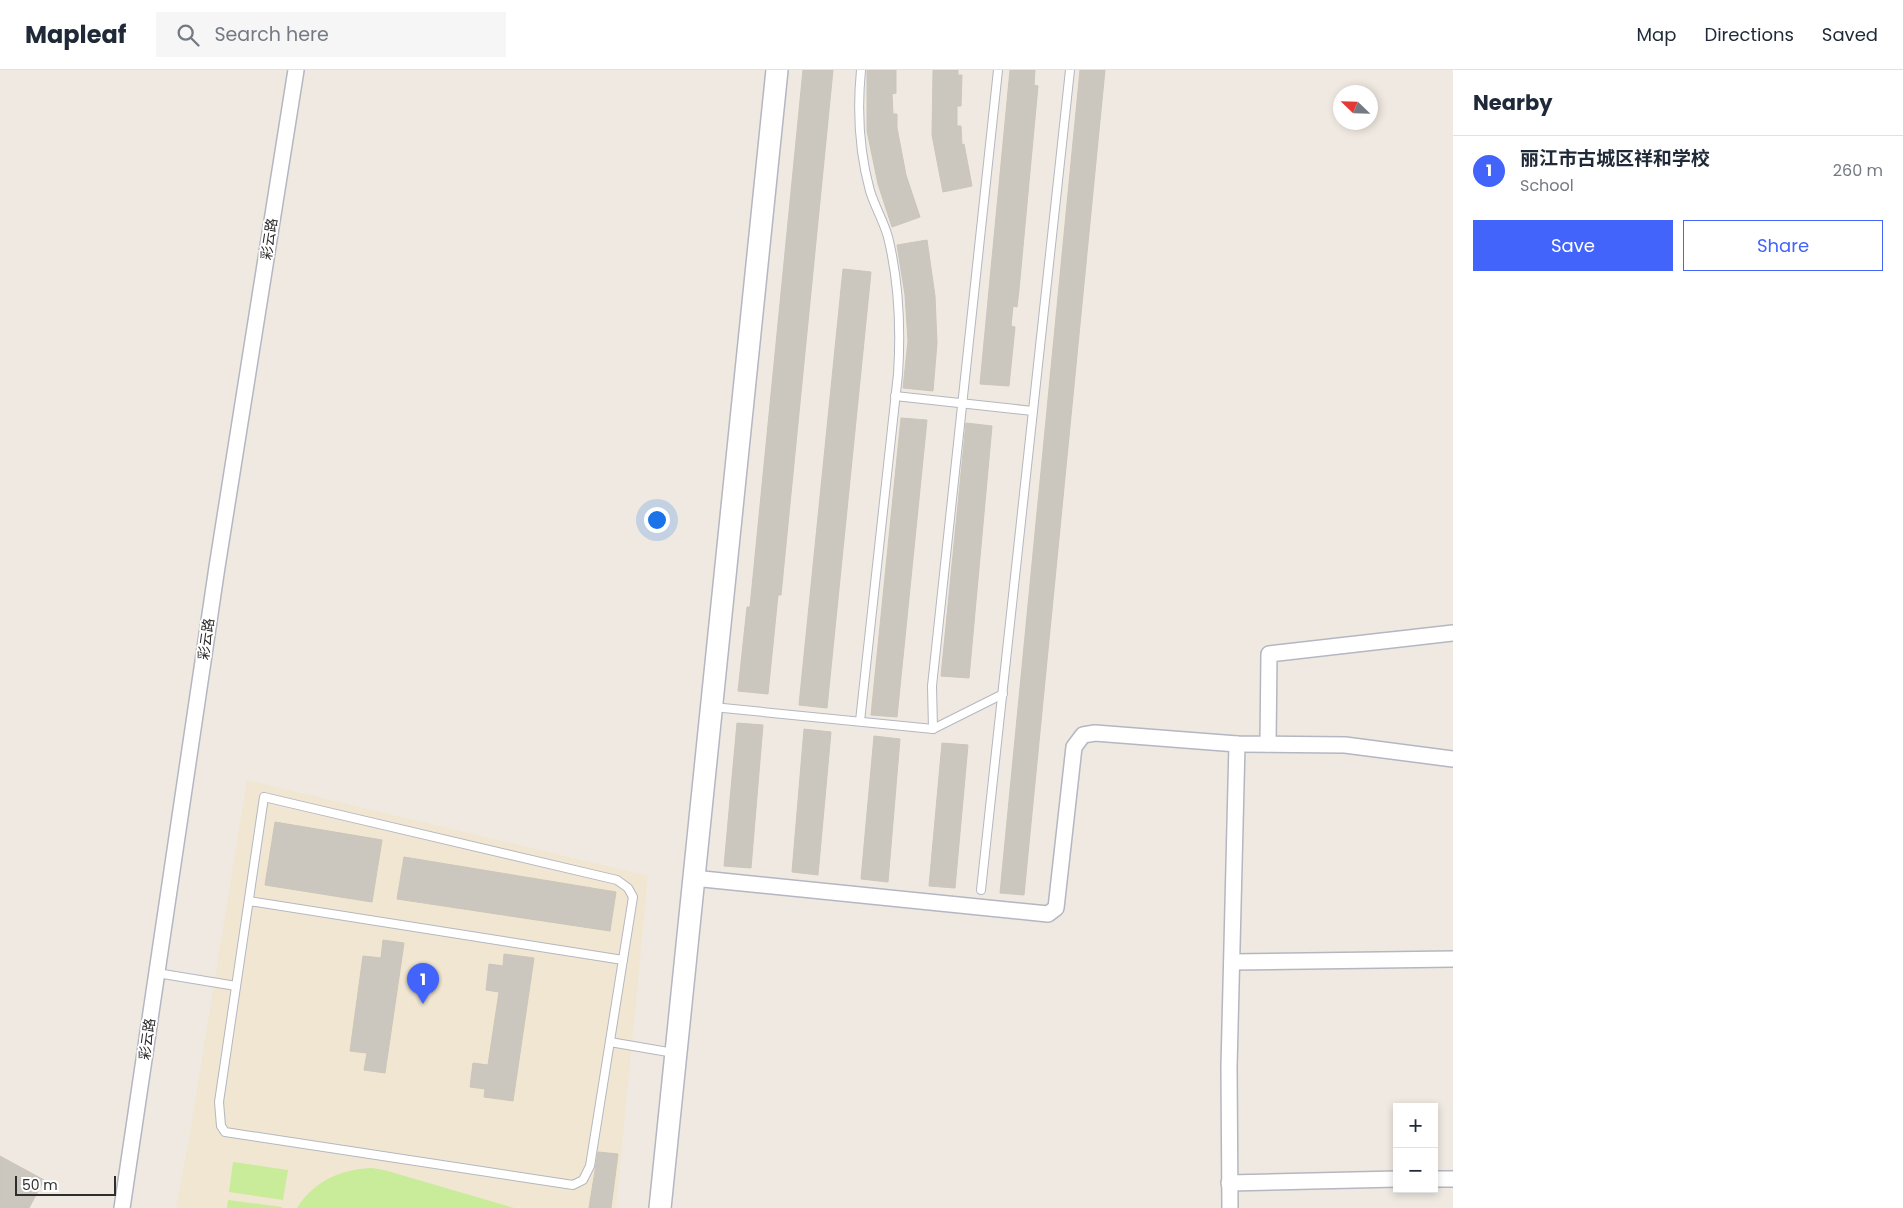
<!DOCTYPE html>
<html lang="en">
<head>
<meta charset="utf-8">
<style>
  :root { --surface:#fff; --page:#f6f6f7; --text:#1f2937; --muted:#747a83; --line:#e0e1e3; --accent:#4264fb }
  body { margin:0; font-family:Poppins,"Noto Sans SC",sans-serif; background:var(--page); color:var(--text) }
  .controls { position:absolute; right:15px; bottom:15px; display:grid; overflow:hidden; border-radius:0px; box-shadow:0 2px 8px #0003 }
  .controls button { width:45px; height:45px; display:grid; place-items:center; padding:0; border:0; border-bottom:1px solid var(--line); background:var(--surface); color:var(--text); font:25px sans-serif }
  .compass { position:absolute; left:1333px; top:15px; width:45px; height:45px; border-radius:50%; background:var(--surface); box-shadow:0 2px 8px #0003; rotate:293deg }
  .scale { position:absolute; left:15px; bottom:12px; width:101px; box-sizing:border-box; padding-left:5px; border:2px solid #2e2e2e; border-top:0; font-size:14px; line-height:18px; white-space:nowrap; color:#2e2e2e; -webkit-text-stroke:4px #fff; paint-order:stroke }
  .you { position:absolute; left:656px; top:449px; width:18px; height:18px; margin:-12px; border:4px solid #fff; border-radius:50%; background:#1a73e8; box-shadow:0 0 0 8px #1a73e833 }
  .badge { display:grid; place-items:center; width:32px; height:32px; border-radius:50%; background:var(--accent); color:#fff; font-size:16px; font-weight:700 }
  .pin { position:absolute; translate:-50% -41px; filter:drop-shadow(0 1px 2px #0008) }
  .pin::after { content:''; position:absolute; top:26px; width:18px; height:15px; background:inherit; clip-path:polygon(0 0,100% 0,50% 100%) }
  .list { margin:0; padding:0; list-style:none }
  h2 { display:flex; justify-content:space-between; align-items:center; height:65px; margin:0; padding:0 20px; font-size:21px }
  h2 small { font-size:16px; font-weight:400; color:var(--muted) }
  .list li { display:grid; grid-template-columns:32px 1fr auto; gap:15px; align-items:center; box-sizing:border-box; height:70px; padding:0 20px; border-top:1px solid var(--line) }
  .list b { display:block; font-size:19px; white-space:nowrap }
  .list p { margin:0; font-size:16px; white-space:nowrap; color:var(--muted) }
  .list em { font-size:16px; font-style:normal; color:var(--muted) }
  .actions { display:flex; gap:10px; padding:15px 20px }
  .actions a { flex:1; padding:11px 0; border:1px solid var(--accent); border-radius:0px; text-align:center; font-size:18px; color:var(--accent) }
  .actions .main { background:var(--accent); color:#fff }
  .icon { flex:none; width:28px; height:28px; fill:none; stroke:currentColor; stroke-width:2; stroke-linecap:round; stroke-linejoin:round }
  .map { position:relative; flex:none; width:1453px; height:1138px; overflow:hidden }
  header { display:flex; align-items:center; gap:30px; box-sizing:border-box; height:70px; padding:0 25px; background:var(--surface); border-bottom:1px solid var(--line) }
  header strong { font-size:24px }
  nav { display:flex; gap:28px; margin-inline-start:auto; font-size:18px }
  .search { width:350px; height:45px; background:var(--page); display:flex; align-items:center; gap:12px; box-sizing:border-box; padding:0 18px; border-radius:0px; color:var(--muted); font-size:19px }
  main { display:flex }
  aside { flex:1; background:var(--surface) }
  .map>svg:first-child { display:block }
  .education { fill:#f0e6d1 }
  .pitch { fill:#c9ec9a }
  .building { fill:#cbc7bf; stroke:#cbc5ba }
  .lines { fill:none; stroke-linecap:round; stroke-linejoin:round }
  .lane-casing { stroke:#b4b7c1; stroke-width:10 }
  .street-casing { stroke:#b4b7c1; stroke-width:18 }
  .secondary-casing { stroke:#b4b7c1; stroke-width:24 }
  .lane { stroke:#fff; stroke-width:8 }
  .street { stroke:#fff; stroke-width:15 }
  .secondary { stroke:#fff; stroke-width:21 }
  .labels { text-anchor:middle; dominant-baseline:central; stroke-width:4; stroke-linejoin:round; paint-order:stroke }
  .street-label { font-size:14px; fill:#2e2e2e; stroke:#fff }
</style>
</head>
<body>
<header>
<strong>Mapleaf</strong>
<div class="search"><svg class="icon" aria-label="search" viewBox="0 0 24 24"><circle cx="10" cy="10" r="6"/><path d="M15 15l6 6"/></svg>Search here</div>
<nav><a>Map</a><a>Directions</a><a>Saved</a></nav>
</header>
<main>
<div class="map">
<svg width="1453" height="1138" viewBox="0 0 1453 1138">
  <rect width="100%" height="100%" fill="#efe9e1"/>
  <!-- education -->
  <polygon class="education" points="247,710 648,806 616,1138 176,1138 190,1063"/>
  <!-- pitch -->
  <g class="pitch">
    <polygon points="233,1092 288,1100 283,1130 229,1122"/>
    <path d="M372,1098L384,1100L514,1138H297C314,1111 341,1099 372,1098Z"/>
    <polygon points="228,1130 282,1137 282,1138 227,1138"/>
  </g>
  <!-- building -->
  <g class="building">
    <polygon points="803,0 833,0 781,525 778,525 768,624 738,621 747,537 750,537"/>
    <polygon points="867,0 896,0 896,23 892,24 893,44 897,44 897,58 906,105 920,147 892,157 878,114 867,61"/>
    <polygon points="933,0 958,0 958,5 962,5 961,36 957,36 957,56 961,56 962,75 964,74 972,116 943,122 932,65"/>
    <polygon points="1010,0 1035,0 1034,15 1038,16 1019,220 1017,237 1013,236 1011,256 1015,257 1009,316 980,314"/>
    <polygon points="1080,0 1105,0 1024,825 1000,823"/>
    <polygon points="927,170 935,226 937,273 933,321 903,318 908,271 905,225 897,175"/>
    <polygon points="843,199 871,202 827,638 799,635"/>
    <polygon points="901,348 927,350 897,647 871,645"/>
    <polygon points="966,353 992,356 969,608 941,606"/>
    <polygon points="737,653 763,655 751,798 724,796"/>
    <polygon points="804,659 831,662 818,805 792,802"/>
    <polygon points="874,666 900,669 888,812 861,809"/>
    <polygon points="942,673 968,675 955,818 929,816"/>
    <polygon points="275,752 382,770 372,832 265,815"/>
    <polygon points="404,787 616,822 610,861 397,829"/>
    <polygon points="383,870 404,873 385,1003 364,1000 367,983 350,981 363,886 381,888"/>
    <polygon points="504,884 534,888 513,1031 484,1027 485,1019 470,1017 473,993 488,995 499,922 486,920 489,894 503,896"/>
    <polygon points="598,1082 618,1084 611,1138 589,1138"/>
    <polygon points="0,1086 44,1110 29,1138 0,1138"/>
  </g>
  <g class="lines">
    <defs>
      <g id="lane">
        <polyline points="895,326 1033,341"/>
        <polyline points="713,637 933,659 1003,624"/>
        <path d="M860,651L898,304C901,258 899,212 888,167C884,152 875,137 870,121C859,81 857,41 861,0"/>
        <polyline points="933,659 932,616 998,0"/>
        <polygon points="264,727 617,810 628,818 633,827 590,1096 583,1110 573,1115 225,1062 221,1056 219,1032"/>
        <polyline points="981,820 1070,0"/>
        <polyline points="249,831 623,890"/>
        <polyline points="157,903 236,916"/>
        <polyline points="610,972 674,983"/>
      </g>
      <g id="street">
        <polyline points="1268,674 1269,584 1453,563"/>
        <polyline points="693,808 1048,844 1056,838 1074,677 1083,665 1095,663 1237,674 1345,675 1453,689"/>
        <polyline points="1232,892 1453,889"/>
        <polyline points="1434,1109 1453,1109"/>
        <polyline points="1229,1113 1397,1109"/>
        <polyline points="122,1138 217,497 296,0"/>
        <polyline points="1230,1138 1229,997 1237,674"/>
      </g>
      <polyline id="secondary" points="660,1138 777,0"/>
    </defs>
    <!-- lane casing -->
    <use href="#lane" class="lane-casing"/>
    <!-- street casing -->
    <use href="#street" class="street-casing"/>
    <!-- secondary casing -->
    <use href="#secondary" class="secondary-casing"/>
    <!-- lane -->
    <use href="#lane" class="lane"/>
    <!-- street -->
    <use href="#street" class="street"/>
    <!-- secondary -->
    <use href="#secondary" class="secondary"/>
  </g>
  <g class="labels">
    <!-- street labels -->
    <g class="street-label">
      <text transform="translate(269 169) rotate(-81)">彩云路</text>
      <text transform="translate(206 569) rotate(-82)">彩云路</text>
      <text transform="translate(147 969) rotate(-82)">彩云路</text>
    </g>
  </g>
</svg>
<div class="controls">
<button>+</button>
<button>−</button>
</div>
<svg class="compass" viewBox="-18 -18 36 36"><path d="M0-13l5 13h-10z" fill="#e53935"/><path d="M0 13l5-13h-10z" fill="#747a83"/></svg>
<div class="scale">50 m</div>
<div class="you"></div>
<div class="pin badge" style="left:423px;top:934px">1</div>
</div>
<aside>
<h2>Nearby<small></small></h2>
<ul class="list">
<li><span class="badge">1</span><div><b>丽江市古城区祥和学校</b><p>School</p></div><em>260 m</em></li>
</ul>
<div class="actions"><a class="main">Save</a><a>Share</a></div>
</aside>
</main>
</body>
</html>
